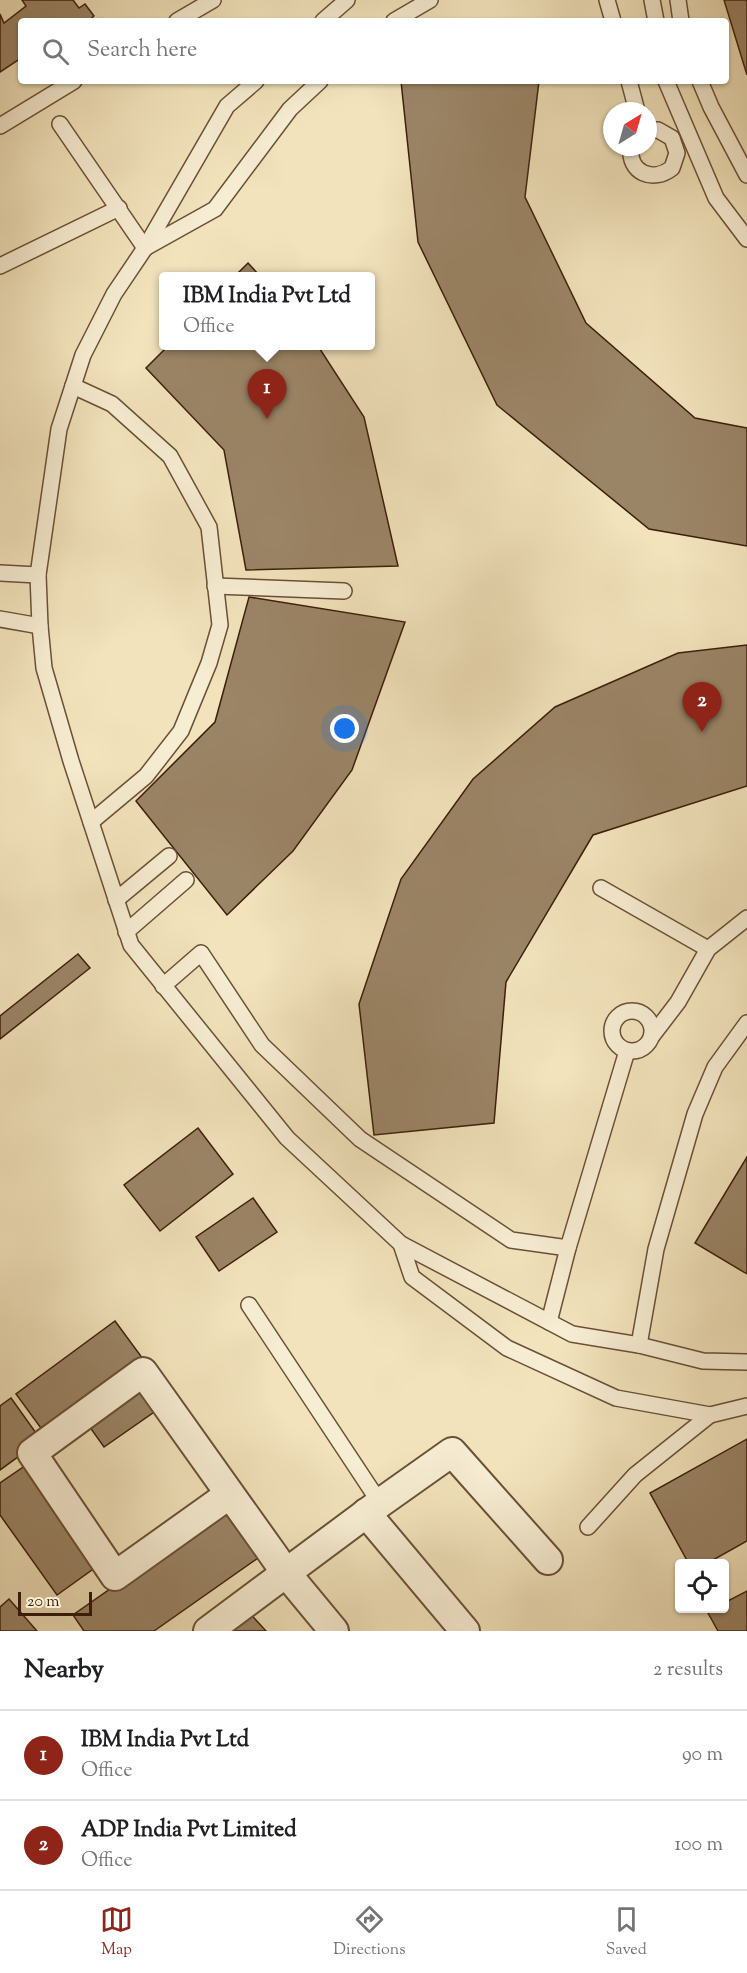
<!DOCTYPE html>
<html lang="en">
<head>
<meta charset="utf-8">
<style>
  :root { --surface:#fff; --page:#f2f2f2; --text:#202124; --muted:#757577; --line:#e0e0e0; --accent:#8f2418 }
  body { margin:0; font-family:"Sorts Mill Goudy",serif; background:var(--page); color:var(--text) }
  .controls { position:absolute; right:18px; bottom:18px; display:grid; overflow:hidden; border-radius:6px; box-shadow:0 2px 4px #0004 }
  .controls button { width:54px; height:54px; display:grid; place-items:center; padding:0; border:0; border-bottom:2px solid var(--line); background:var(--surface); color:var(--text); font:30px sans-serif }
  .compass { position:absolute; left:603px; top:102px; width:54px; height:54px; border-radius:50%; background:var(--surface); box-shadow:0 2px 4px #0004; rotate:37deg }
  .scale { position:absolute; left:18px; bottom:15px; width:74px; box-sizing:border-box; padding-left:6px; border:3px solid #3c1f0a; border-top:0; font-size:16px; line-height:21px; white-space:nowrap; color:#3c1f0a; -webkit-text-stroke:4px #f7edd3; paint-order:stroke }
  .you { position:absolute; left:345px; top:729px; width:21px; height:21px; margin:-15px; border:4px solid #fff; border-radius:50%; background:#1a73e8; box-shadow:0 0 0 9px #1a73e833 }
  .badge { display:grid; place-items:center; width:39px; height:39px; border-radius:50%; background:var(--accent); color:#fff; font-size:20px; font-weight:700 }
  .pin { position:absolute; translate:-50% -50px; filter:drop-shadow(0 2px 3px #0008) }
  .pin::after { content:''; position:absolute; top:32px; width:21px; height:18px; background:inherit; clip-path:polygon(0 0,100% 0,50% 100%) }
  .popup { position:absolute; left:159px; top:272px; width:216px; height:78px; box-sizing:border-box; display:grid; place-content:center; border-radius:6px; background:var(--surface); filter:drop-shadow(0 2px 4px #0005); font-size:20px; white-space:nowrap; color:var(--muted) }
  .popup b { font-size:22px; color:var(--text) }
  .popup::after { content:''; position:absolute; left:50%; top:100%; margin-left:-12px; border:12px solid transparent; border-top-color:var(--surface) }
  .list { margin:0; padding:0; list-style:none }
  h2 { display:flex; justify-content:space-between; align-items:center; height:78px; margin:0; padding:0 24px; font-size:26px }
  h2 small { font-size:20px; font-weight:400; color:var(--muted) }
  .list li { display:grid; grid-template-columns:39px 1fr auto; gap:18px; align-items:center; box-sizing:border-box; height:90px; padding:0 24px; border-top:2px solid var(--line) }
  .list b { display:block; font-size:22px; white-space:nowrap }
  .list p { margin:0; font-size:20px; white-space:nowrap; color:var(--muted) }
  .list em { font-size:20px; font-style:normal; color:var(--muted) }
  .icon { flex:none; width:33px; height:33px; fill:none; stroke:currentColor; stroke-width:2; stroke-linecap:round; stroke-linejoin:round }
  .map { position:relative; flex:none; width:747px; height:1631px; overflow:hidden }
  .search { position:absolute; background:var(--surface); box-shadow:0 2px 4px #0004; left:18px; right:18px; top:18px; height:66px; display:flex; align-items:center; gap:15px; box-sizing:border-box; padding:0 21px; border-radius:6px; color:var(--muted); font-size:22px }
  .sheet { height:258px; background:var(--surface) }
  nav { display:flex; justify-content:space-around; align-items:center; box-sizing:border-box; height:84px; border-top:2px solid var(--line); background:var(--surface); font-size:16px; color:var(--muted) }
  nav a { display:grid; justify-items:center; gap:3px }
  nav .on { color:var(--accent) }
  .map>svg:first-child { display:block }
  .building { fill:#9b8567; stroke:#3c1f0a; stroke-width:1.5 }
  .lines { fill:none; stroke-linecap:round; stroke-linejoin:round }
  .lane-casing { stroke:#6a5036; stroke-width:18 }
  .street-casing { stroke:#6a5036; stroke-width:32 }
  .lane { stroke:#f7edd3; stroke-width:15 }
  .street { stroke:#f7edd3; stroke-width:28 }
</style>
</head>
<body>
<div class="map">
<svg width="747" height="1631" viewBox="0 0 747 1631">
  <rect width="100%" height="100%" fill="#f2e3bc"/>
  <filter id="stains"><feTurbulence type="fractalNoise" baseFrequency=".00333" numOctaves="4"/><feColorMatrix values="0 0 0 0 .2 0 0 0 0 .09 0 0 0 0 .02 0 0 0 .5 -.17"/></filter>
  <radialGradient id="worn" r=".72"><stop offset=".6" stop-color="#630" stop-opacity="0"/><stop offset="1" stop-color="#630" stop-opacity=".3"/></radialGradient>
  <!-- building -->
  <g class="building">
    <polygon points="22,0 73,0 79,8 85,4 94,16 89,21 21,21 21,58 0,72 0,14 4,23 26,6"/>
    <polygon points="724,0 747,0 747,75"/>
    <polygon points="401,81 539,81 525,197 586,323 695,418 747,428 747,546 649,529 497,405 418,242"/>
    <polygon points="248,263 260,276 235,276"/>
    <polygon points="168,346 318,346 364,417 398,566 246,570 224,450 146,368"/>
    <polygon points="249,597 405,622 352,770 293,851 227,915 136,801 215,722"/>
    <polygon points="747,645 747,786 593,835 506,982 494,1123 374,1135 359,1004 401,879 473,779 555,707 678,653"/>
    <polygon points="78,954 90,968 0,1039 0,1016"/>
    <polygon points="198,1128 233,1174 160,1231 124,1185"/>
    <polygon points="747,1157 747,1274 695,1243"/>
    <polygon points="253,1198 277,1232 219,1271 196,1237"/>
    <polygon points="115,1321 146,1363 46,1435 16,1394"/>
    <polygon points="141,1388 157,1410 104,1447 89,1426"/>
    <polygon points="11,1398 41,1440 0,1470 0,1406"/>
    <polygon points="747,1439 747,1541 706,1564 689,1564 650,1493"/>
    <polygon points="32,1461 103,1562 57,1595 0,1515 0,1483"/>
    <polygon points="224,1509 258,1558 154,1631 84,1631 73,1615"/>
    <polygon points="747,1591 747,1631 718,1631 708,1613 715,1608 724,1608 724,1603"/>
    <polygon points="9,1599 37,1631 0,1631 0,1607"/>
    <polygon points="246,1609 266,1631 228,1631"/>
  </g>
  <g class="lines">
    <defs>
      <g id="lane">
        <polyline points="607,0 613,21"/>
        <polyline points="652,0 656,21"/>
        <polyline points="678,0 681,21"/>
        <polyline points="177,21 213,0"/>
        <polyline points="323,21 347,0"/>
        <polyline points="394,21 430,0"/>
        <polyline points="256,81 227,106 145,248 114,294 83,355 59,429 38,575 40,626 44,668 71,761 131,945 287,1138 401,1244 572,1334 639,1345 703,1361 747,1362"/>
        <polyline points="629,81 637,111"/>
        <polyline points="666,81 716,198 747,239"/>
        <polyline points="700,81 711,107 747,175"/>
        <polyline points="60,124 145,248"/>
        <polyline points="0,126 74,81"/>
        <path d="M631,147C628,173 653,183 672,168L677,153L672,138L658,130H648"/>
        <polyline points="145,248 215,209 290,109 320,81"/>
        <polyline points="0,266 119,208"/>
        <polyline points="73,386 112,404 170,456 209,527 220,625 209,663 181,731 146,776 91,822"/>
        <polyline points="0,573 38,575"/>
        <polyline points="215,586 344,591"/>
        <polyline points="0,619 40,626"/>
        <polyline points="601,888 708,949"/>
        <polyline points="116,900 169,856"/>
        <polyline points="126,932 186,880"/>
        <polyline points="163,986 201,953 262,1045 360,1139 511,1240 568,1248"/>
        <circle cx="632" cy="1031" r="20"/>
        <polyline points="652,1036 678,1002 708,949 747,918"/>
        <polyline points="401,1244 412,1277 507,1348 616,1398 710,1415 747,1406"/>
        <polyline points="249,1305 380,1503"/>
        <polyline points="549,1322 568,1248 627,1051"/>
        <polyline points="639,1345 656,1249 695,1114 715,1067 747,1023"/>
        <polyline points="588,1527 635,1475 710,1415"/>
      </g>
      <g id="street">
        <polyline points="230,1494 115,1576 32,1453 143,1372 272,1553 286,1573 334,1631"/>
        <polyline points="366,1513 465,1631"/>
        <polyline points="208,1631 380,1503 452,1452 548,1560"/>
      </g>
    </defs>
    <!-- lane casing -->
    <use href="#lane" class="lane-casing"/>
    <!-- street casing -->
    <use href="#street" class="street-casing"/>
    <!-- lane -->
    <use href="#lane" class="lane"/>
    <!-- street -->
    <use href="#street" class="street"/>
  </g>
  <rect width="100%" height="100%" filter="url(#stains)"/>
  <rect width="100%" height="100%" fill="url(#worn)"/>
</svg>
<div class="controls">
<button><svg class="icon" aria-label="locate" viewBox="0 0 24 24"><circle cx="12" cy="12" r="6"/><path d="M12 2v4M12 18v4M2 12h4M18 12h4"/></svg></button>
</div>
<svg class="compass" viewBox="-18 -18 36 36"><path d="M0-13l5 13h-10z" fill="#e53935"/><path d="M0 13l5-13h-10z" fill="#757577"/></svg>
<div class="scale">20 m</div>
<div class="you"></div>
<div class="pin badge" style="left:267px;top:419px">1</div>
<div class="popup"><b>IBM India Pvt Ltd</b>Office</div>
<div class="pin badge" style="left:702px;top:732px">2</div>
<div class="search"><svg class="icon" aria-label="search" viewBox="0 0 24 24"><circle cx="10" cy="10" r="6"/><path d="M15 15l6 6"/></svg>Search here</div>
</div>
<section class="sheet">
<h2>Nearby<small>2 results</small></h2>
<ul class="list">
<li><span class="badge">1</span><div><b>IBM India Pvt Ltd</b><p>Office</p></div><em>90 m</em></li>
<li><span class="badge">2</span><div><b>ADP India Pvt Limited</b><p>Office</p></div><em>100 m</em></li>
</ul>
</section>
<nav>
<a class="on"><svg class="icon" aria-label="map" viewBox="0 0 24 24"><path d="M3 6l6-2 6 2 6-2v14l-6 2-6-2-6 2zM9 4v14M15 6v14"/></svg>Map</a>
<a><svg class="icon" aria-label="directions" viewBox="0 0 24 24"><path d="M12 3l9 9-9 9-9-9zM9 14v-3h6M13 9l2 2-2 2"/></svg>Directions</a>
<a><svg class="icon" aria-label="saved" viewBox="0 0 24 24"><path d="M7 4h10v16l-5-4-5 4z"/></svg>Saved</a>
</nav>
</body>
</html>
